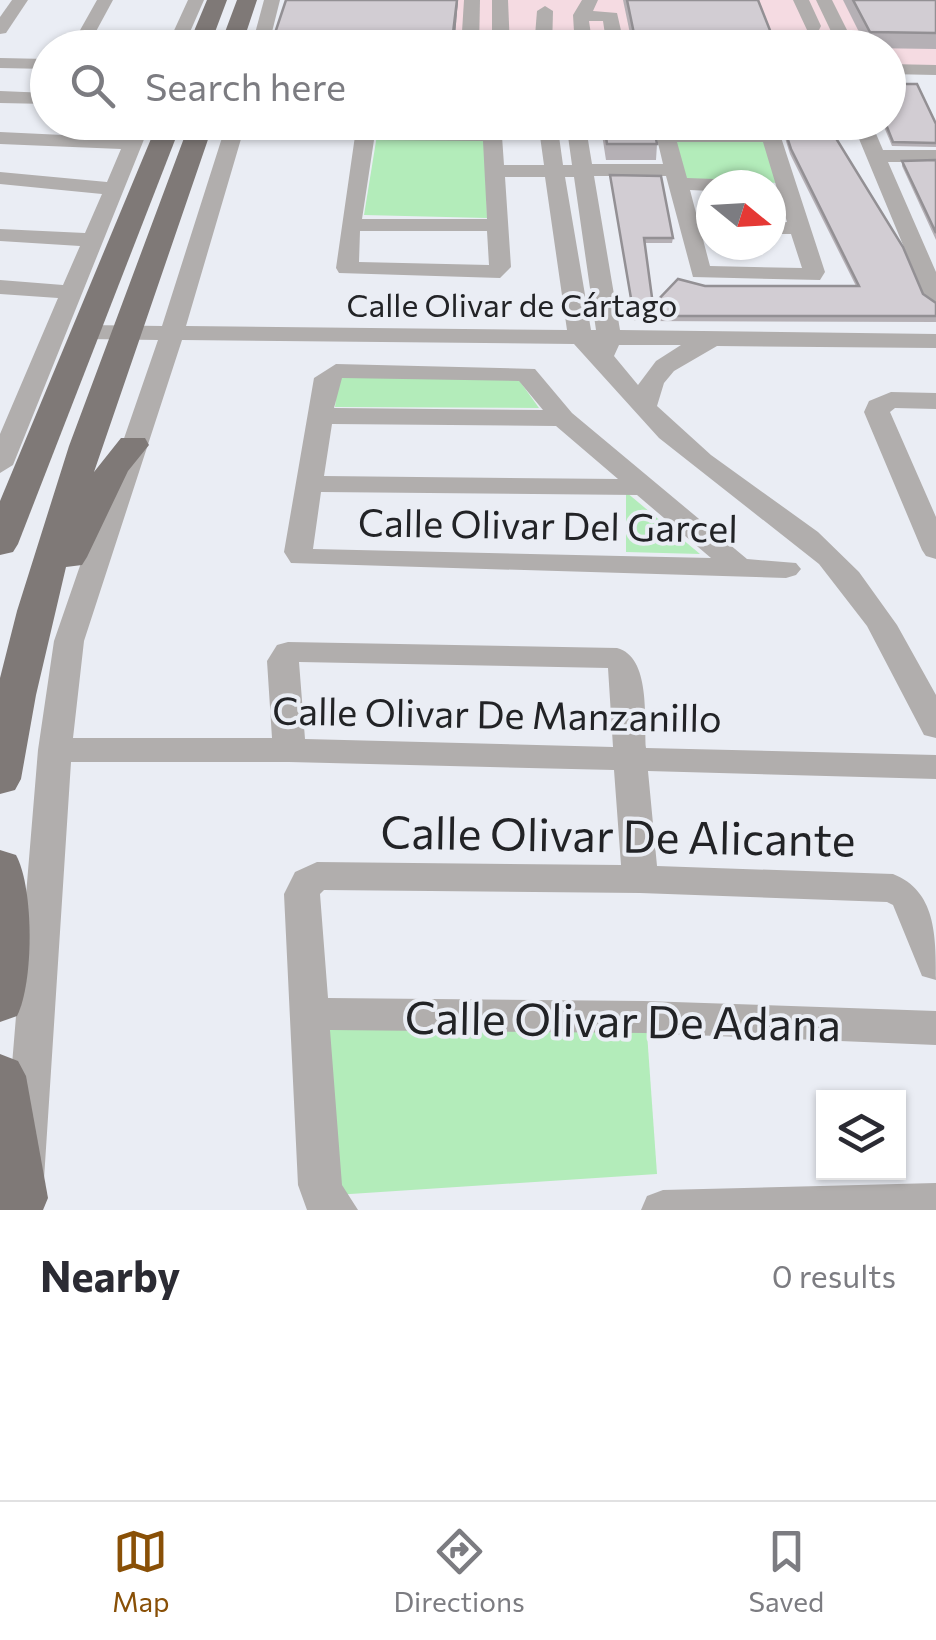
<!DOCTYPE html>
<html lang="en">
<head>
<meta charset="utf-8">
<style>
  :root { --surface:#fff; --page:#f2f2f3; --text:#2b2b33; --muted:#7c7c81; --line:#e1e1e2; --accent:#895007 }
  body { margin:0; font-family:Commissioner,sans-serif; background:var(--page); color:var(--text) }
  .controls { position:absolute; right:30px; bottom:30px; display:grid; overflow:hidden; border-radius:0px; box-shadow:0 2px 8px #0004 }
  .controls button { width:90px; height:90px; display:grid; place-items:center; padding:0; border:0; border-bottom:2px solid var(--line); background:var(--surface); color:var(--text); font:50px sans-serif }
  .compass { position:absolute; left:696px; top:170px; width:90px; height:90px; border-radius:50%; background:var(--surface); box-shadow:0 2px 8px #0004; rotate:108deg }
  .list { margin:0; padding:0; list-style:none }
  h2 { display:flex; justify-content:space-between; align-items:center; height:130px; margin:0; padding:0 40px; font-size:42px }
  h2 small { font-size:32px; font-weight:400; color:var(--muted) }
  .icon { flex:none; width:55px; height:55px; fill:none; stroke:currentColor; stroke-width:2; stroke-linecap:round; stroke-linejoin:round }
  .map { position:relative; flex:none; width:936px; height:1210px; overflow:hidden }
  .search { position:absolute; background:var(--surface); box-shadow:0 2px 8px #0004; left:30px; right:30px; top:30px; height:110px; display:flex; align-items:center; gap:25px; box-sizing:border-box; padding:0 35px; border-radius:55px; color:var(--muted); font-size:38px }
  .sheet { height:290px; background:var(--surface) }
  nav { display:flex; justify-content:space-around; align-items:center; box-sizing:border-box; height:140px; border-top:2px solid var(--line); background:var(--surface); font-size:28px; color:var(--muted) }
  nav a { display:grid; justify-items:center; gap:5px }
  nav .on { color:var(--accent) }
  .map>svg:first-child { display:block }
  .industrial { fill:#f5dbe2 }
  .green { fill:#b3ecba }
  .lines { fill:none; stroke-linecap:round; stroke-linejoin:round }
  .minor { fill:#b1aead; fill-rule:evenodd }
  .major { fill:#7f7977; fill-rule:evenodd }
  .wall { fill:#b5b0b5 }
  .shaded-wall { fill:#939094 }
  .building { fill:#d2cdd3; stroke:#939094; stroke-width:2.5 }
  .labels { text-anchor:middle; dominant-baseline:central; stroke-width:8; stroke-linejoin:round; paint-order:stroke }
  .far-street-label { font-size:32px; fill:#222326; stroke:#eaedf4 }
  .street-label { font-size:38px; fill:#222326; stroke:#eaedf4 }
  .near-street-label { font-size:45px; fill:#222326; stroke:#eaedf4 }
</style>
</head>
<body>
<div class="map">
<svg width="936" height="1210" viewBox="0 0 936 1210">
  <rect width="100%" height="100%" fill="#eaedf4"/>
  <!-- industrial -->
  <polygon class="industrial" points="287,0 936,0 936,74 889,74 888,48 273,48"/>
  <!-- green -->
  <g class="green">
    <polygon points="377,135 485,136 487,218 364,215"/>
    <polygon points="664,136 770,136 786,183 676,181"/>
    <polygon points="339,374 516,376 539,408 335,407"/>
    <polygon points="626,492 700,554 626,552"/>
    <polygon points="324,1014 646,1019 657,1174 335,1195"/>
  </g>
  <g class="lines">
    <!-- minor -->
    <g class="minor">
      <polygon points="12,0 28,0 6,33 0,34 0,17"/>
      <polygon points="97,0 113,0 87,48 70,48"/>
      <polygon points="188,0 204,0 183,48 166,48"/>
      <polygon points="264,0 280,0 268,48 251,48"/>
      <polygon points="464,0 480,0 479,48 461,48"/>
      <polygon points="492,0 508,0 510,48 492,48"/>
      <polygon points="582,0 598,0 593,11 617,13 625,48 607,48 603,21 589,21 593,48 575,48 573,15"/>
      <polygon points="793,0 809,0 821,26 819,30 807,30"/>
      <polygon points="816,0 832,0 856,48 839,48"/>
      <polygon points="545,6 553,11 552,48 534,48 537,11"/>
      <polygon points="0,58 48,59 48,69 0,68"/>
      <polygon points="888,64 936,65 936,75 888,74"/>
      <polygon points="0,91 48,93 48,104 0,103"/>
      <polygon points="132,122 151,122 13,465 0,473 0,434 58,298 0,294 0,280 63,285 80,246 0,241 0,229 85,233 102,194 0,184 0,172 107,182 121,149 0,144 0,132 126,138"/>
      <path d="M227,122H246L186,326L567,330L545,177H505L511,267L500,278L339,273L336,268L357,122H376L375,128L483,129V122H501L504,165H544L538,122H557L563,165H572L566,122H585L592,164H663L653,122H672L674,130H759L757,122H776L825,272L820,280L693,277L666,176H594L620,330L936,334V348L717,346L674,371L664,383L657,406L711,455L818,532L859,572L897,625L936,695V738L924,735L867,626L819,564L659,438L574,344L182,340L84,641L73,738H272L267,661L277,645L288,642L617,648C651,657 644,718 646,748L936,755V779L648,771L657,866L893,874C936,891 936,935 936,980L922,976L893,905L887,902L640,893L324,890L320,894L328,998L644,1001L936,1011V1045L644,1033L330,1030L342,1185L358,1210H307L298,1185L284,894L295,872L317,862L621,865L614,770L289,762H71L42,1210H0L38,750L54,641L158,340L87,339L75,332L87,325L162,326ZM374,140L483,141L487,219H362ZM677,142H763L787,222H771V234H791L802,268L710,266L690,190L711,191V185H724L714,179L687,178ZM565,177H574L596,330H591ZM360,231H487L489,265L359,262ZM619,345H681L656,361L638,385L614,356ZM299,662L608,668L613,747L305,739Z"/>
      <polygon points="852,122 871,122 883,150 936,150 936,162 888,162 936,272 936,305 925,298"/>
      <path d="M336,364L535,369L572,413L747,559L796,563L801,569L796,575L786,578L291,563L284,552L314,378ZM342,378L519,381L543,410L334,408ZM332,424L556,426L618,479L324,476ZM321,492L637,495L711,558L313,549Z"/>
      <polygon points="891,392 936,393 936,409 895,408 890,412 936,517 936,559 926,556 922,550 864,412 869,401"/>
      <polygon points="936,1183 936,1210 641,1210 647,1196 663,1190"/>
    </g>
    <!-- major -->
    <g class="major">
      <polygon points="207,0 227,0 209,48 187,48"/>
      <polygon points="237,0 257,0 241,48 219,48"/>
      <polygon points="158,122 182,122 18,544 13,552 0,555 0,501"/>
      <polygon points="190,122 214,122 94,472 121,438 145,438 149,445 128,471 87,557 82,565 66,567 36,695 21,779 15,790 0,794 0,678 17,611 69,446"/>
      <path d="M0,850L16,855C34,888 34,982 17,1016L0,1022Z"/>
      <polygon points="0,1054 18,1061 26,1076 48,1198 43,1210 0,1210"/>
    </g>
  </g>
  <!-- wall -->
  <g class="wall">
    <polygon points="286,0 458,0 454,48 271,48"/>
    <polygon points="623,0 758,0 777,48 633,48"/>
    <polygon points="843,0 936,0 936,49 867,48"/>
    <polygon points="600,122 653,122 657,144 656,160 606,160"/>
    <polygon points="780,122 826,122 923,294 936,303 936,322 634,321 610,175 673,238 672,243 644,243 653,305 705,286 856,286 790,154"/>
    <polygon points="882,122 936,124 936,147 892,146"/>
    <polygon points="936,160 936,240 902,166 902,161"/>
  </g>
  <!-- shaded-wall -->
  <polygon class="shaded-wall" points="457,0 458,0 454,48 453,33"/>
  <!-- building -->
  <g class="building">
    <polygon points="286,0 457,0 453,33 362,32 359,47 271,45"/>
    <polygon points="627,0 758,0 777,48 637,48"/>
    <polygon points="853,0 936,0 936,33 870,32"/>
    <polygon points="888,84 917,84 936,124 936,143 893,142 885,122 888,122"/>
    <polygon points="604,122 653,122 657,144 607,144"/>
    <polygon points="782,122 826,122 903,247 923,294 936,303 936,316 634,316 610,175 661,176 673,238 644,238 653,305 678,279 705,286 859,286 791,149"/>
    <polygon points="936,160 936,233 902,161"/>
  </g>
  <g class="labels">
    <!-- far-street labels -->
    <g class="far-street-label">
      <text x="512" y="304">Calle Olivar de Cártago</text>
    </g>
    <!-- street labels -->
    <g class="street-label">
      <text transform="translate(548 524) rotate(1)">Calle Olivar Del Garcel</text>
      <text transform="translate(497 713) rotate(1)">Calle Olivar De Manzanillo</text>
    </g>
    <!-- near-street labels -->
    <g class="near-street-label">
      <text transform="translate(618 834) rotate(1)">Calle Olivar De Alicante</text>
      <text transform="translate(623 1019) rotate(1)">Calle Olivar De Adana</text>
    </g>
  </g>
</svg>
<div class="controls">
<button><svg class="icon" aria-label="layers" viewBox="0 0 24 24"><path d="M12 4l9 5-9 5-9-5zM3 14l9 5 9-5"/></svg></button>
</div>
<svg class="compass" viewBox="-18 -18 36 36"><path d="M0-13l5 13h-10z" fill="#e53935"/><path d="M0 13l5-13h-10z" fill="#7c7c81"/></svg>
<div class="search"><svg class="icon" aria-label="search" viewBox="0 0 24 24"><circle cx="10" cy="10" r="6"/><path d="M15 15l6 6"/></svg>Search here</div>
</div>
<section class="sheet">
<h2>Nearby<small>0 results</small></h2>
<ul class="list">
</ul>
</section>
<nav>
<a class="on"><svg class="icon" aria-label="map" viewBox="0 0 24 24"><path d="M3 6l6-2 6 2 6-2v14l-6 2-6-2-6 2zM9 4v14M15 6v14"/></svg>Map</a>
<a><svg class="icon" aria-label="directions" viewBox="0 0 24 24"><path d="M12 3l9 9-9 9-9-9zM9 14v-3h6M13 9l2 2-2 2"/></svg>Directions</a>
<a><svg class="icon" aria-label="saved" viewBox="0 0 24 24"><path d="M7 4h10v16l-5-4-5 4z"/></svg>Saved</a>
</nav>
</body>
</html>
